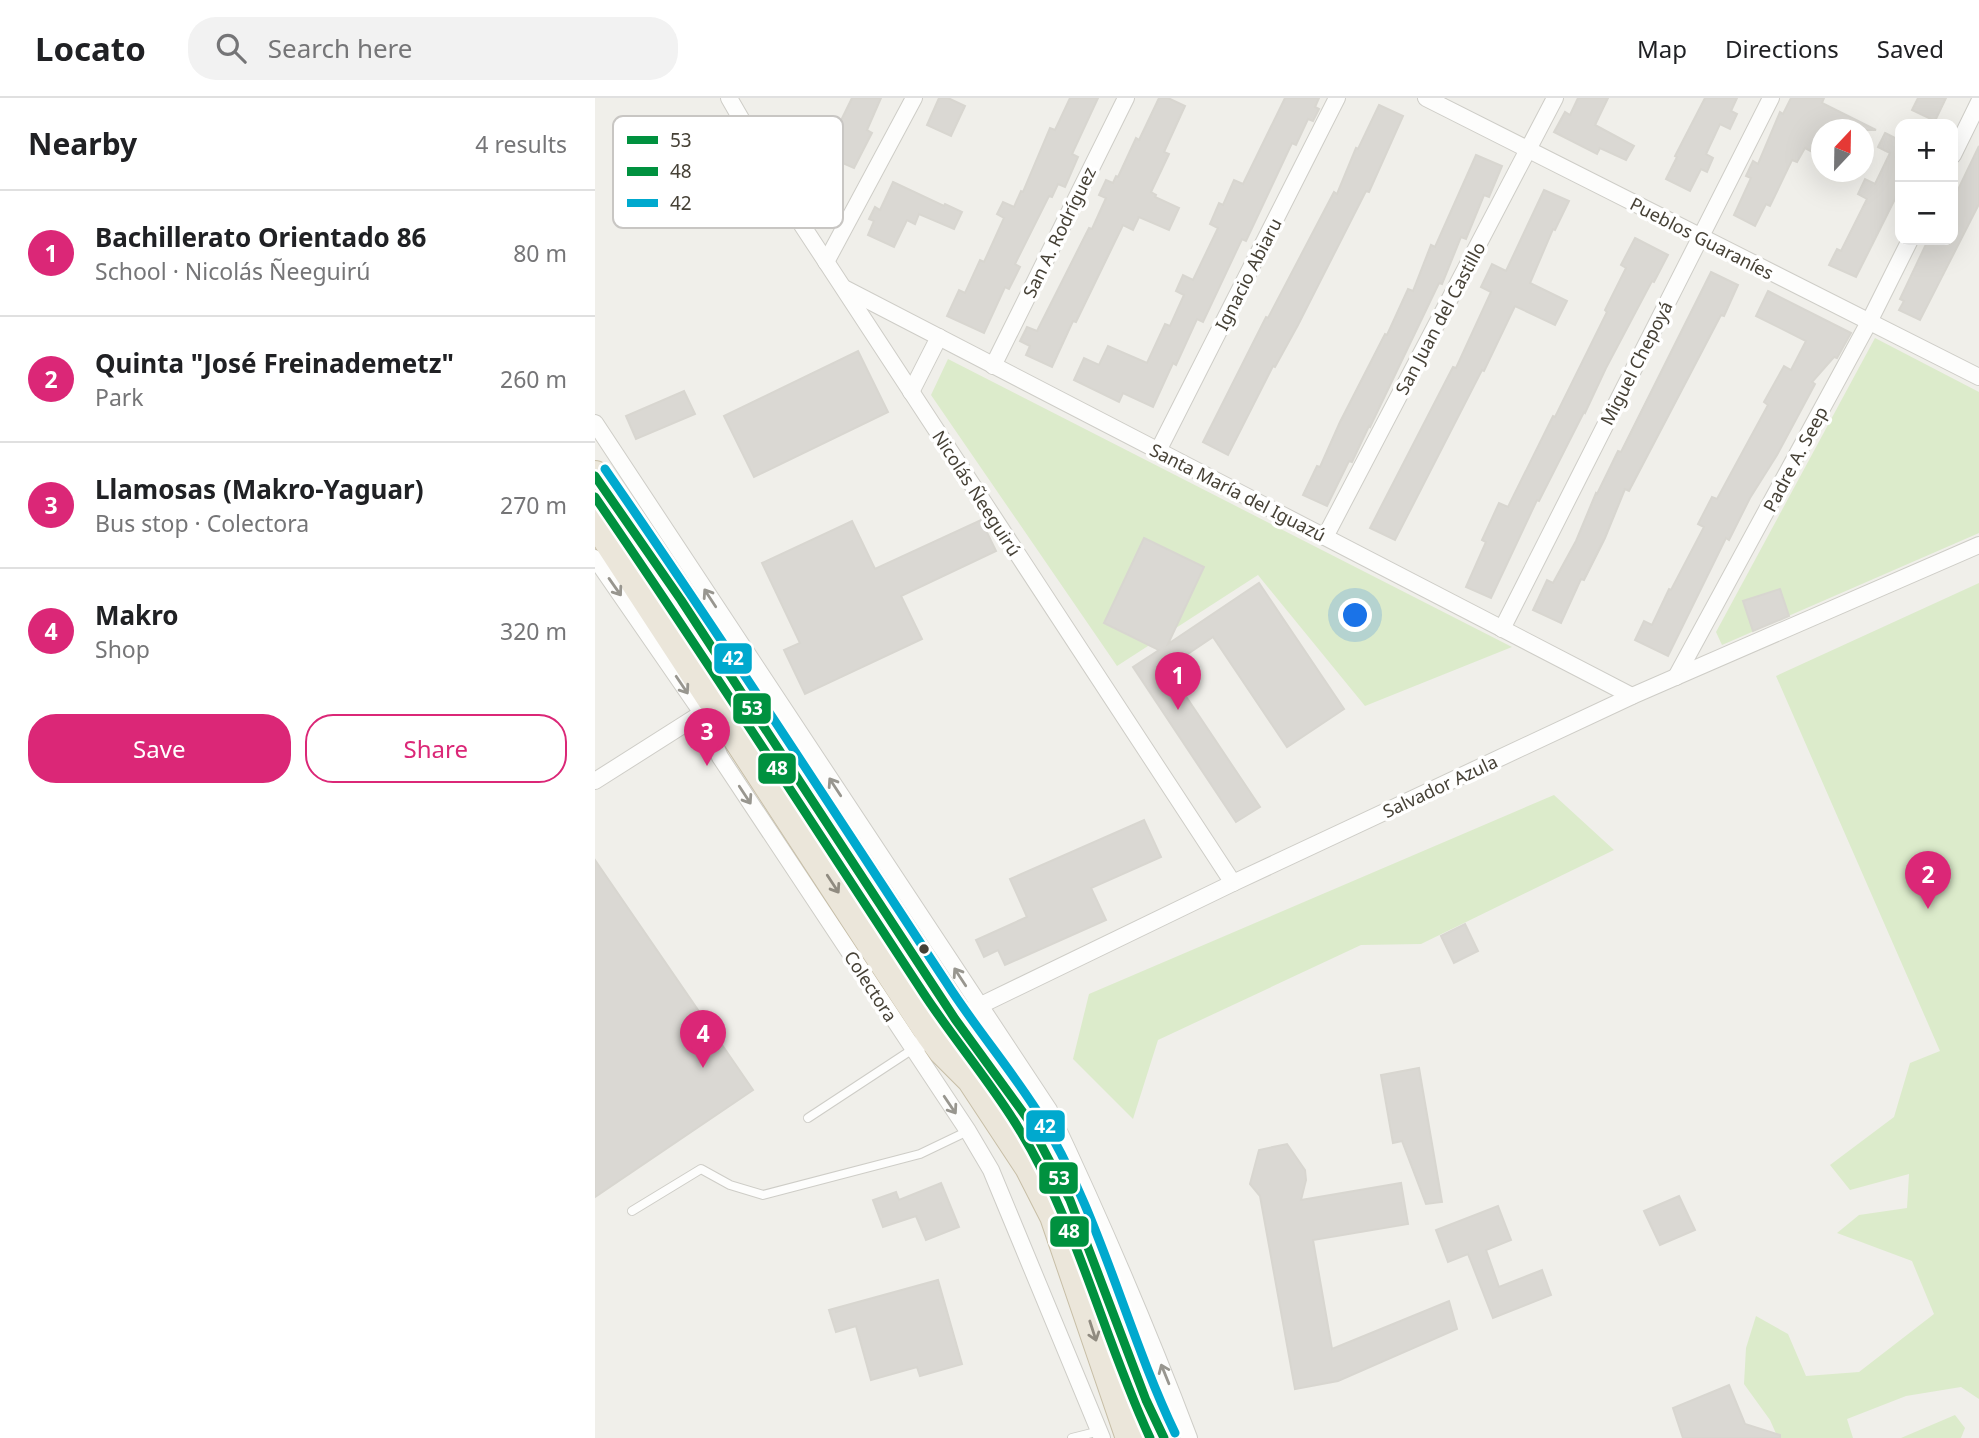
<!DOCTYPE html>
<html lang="en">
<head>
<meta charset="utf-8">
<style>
  :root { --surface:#fff; --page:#f2f2f2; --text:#202124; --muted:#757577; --line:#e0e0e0; --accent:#db2777 }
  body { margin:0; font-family:"Noto Sans",sans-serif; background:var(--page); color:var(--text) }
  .controls { position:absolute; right:21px; top:21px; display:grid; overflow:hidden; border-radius:14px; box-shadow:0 7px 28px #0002 }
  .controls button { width:63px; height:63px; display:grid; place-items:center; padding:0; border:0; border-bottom:2px solid var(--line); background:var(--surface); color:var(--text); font:35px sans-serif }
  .compass { position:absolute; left:1216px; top:21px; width:63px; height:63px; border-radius:50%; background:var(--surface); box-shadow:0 7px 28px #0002; rotate:22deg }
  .you { position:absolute; left:761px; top:518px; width:24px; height:24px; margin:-18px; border:5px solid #fff; border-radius:50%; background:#1a73e8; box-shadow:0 0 0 10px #1a73e833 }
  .badge { display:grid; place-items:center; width:46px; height:46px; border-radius:50%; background:var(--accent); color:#fff; font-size:23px; font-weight:700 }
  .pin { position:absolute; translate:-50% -58px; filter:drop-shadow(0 2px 4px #0008) }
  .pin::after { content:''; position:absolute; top:37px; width:24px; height:21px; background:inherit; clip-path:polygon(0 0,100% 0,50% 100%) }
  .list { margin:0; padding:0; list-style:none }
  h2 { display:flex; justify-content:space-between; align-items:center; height:91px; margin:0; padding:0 28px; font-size:30px }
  h2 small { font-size:23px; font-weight:400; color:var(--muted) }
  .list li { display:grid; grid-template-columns:46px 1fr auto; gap:21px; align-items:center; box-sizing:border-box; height:126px; padding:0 28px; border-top:2px solid var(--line) }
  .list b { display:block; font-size:26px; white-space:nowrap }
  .list p { margin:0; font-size:23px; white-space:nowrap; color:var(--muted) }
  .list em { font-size:23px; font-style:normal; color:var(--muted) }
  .actions { display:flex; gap:14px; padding:21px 28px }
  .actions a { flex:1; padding:16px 0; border:2px solid var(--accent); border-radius:28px; text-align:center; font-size:24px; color:var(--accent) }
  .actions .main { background:var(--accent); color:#fff }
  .icon { flex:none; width:38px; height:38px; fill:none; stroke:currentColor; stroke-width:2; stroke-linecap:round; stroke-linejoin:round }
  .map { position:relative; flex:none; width:1384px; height:1340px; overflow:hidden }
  header { display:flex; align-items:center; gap:42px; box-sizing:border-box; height:98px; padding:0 35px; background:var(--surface); border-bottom:2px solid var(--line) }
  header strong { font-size:33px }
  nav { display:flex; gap:38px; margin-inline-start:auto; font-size:24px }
  .search { width:490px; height:63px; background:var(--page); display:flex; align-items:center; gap:18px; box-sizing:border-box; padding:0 24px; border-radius:28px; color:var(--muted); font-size:26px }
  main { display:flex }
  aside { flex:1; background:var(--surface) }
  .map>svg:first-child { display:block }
  .green { fill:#dcebcb }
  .building { fill:#dad8d3; stroke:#d8d6d0; stroke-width:2 }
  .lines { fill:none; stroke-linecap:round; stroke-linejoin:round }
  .lane-casing { stroke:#cecdc7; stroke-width:10 }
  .street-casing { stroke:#cecdc7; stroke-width:18 }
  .highway-casing { stroke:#c7bea6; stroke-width:32 }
  .lane { stroke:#fdfdfc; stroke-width:8 }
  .street { stroke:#fdfdfc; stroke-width:16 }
  .highway { stroke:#ebe6da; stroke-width:30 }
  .bus-1-casing { stroke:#fff; stroke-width:14 }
  .bus-2-casing { stroke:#fff; stroke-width:14 }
  .bus-3-casing { stroke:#fff; stroke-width:14 }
  .bus-1 { stroke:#00913f; stroke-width:9 }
  .bus-2 { stroke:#00913f; stroke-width:9 }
  .bus-3 { stroke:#00a9ce; stroke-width:9 }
  .oneway { stroke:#98968f }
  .oneway2 { stroke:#908b80 }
  .bus-dot { fill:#464136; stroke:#fff; stroke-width:2.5 }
  .labels { text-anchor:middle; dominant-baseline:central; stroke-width:7; stroke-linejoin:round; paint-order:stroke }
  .street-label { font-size:18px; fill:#464136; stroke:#fff }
  .key { fill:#fff; stroke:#c8c6c3; stroke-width:2 }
  .key-label { font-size:19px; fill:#464136 }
  .line-badge { stroke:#fff; stroke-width:2.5 }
  .badge-label { font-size:19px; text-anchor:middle; font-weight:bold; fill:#fff }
</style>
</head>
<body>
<header>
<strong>Locato</strong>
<div class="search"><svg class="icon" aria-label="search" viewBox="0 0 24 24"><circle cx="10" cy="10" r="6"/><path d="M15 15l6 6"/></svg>Search here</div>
<nav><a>Map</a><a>Directions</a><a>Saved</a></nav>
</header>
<main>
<aside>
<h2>Nearby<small>4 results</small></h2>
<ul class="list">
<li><span class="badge">1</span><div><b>Bachillerato Orientado 86</b><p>School · Nicolás Ñeeguirú</p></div><em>80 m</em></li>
<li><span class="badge">2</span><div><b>Quinta &quot;José Freinademetz&quot;</b><p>Park</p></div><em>260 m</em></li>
<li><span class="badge">3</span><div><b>Llamosas (Makro-Yaguar)</b><p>Bus stop · Colectora</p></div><em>270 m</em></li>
<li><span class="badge">4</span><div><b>Makro</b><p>Shop</p></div><em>320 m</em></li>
</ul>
<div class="actions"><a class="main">Save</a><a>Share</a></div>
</aside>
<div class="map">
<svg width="1384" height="1340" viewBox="0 0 1384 1340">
  <rect width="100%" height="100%" fill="#f0efea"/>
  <!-- green -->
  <g class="green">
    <polygon points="1280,240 1384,294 1384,435 1127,547 1121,534"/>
    <polygon points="353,261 917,549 770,608 663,477 522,568 336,297"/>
    <polygon points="1384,485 1384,1301 1366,1289 1311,1298 1252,1321 1258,1340 1183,1340 1175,1322 1149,1286 1151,1250 1161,1218 1193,1236 1211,1278 1264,1274 1339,1216 1317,1163 1242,1135 1264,1117 1312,1110 1314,1076 1255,1092 1235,1067 1299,1019 1315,965 1345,953 1181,578"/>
    <polygon points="959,697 1019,752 826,846 766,847 563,942 538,1021 478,961 494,896"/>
    <polygon points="1360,1317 1370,1330 1366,1340 1306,1340"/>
  </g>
  <!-- building -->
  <g class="building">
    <polygon points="257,0 286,0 272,32 277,35 259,70 229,57"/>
    <polygon points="344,0 353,0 370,8 356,38 332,27"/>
    <polygon points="475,0 503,0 477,56 483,59 470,89 463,86 457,99 454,98 420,166 425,169 414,191 410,189 389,235 352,218 364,192 370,195 385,162 389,164 409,120 402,116 408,104 419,109 426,93 428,94 455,30 460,32"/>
    <polygon points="564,0 573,0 590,8 569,54 574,56 556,94 561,97 560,99 584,110 574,132 544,119 538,132 528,127 481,224 478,223 457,269 431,257 435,248 425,243 432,229 442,233 494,130 497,131 511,100 504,97 511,82 518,85 521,78 523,79 541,40 544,42"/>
    <polygon points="690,0 724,0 720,9 724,11 718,23 713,21 701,47 697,45 651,143 647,141 608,224 602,221 581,267 578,265 558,309 528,295 524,304 479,282 489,260 504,267 513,248 552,265 570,226 575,228 589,197 581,193 588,177 598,182 623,130 615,126 624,105 628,107 639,82 648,86"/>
    <polygon points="983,0 1013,0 1000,27 1039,48 1031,62 1005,50 1002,56 959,34 970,14 975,17"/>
    <polygon points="1110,0 1142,0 1136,13 1142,16 1135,31 1125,26 1111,56 1118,60 1112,74 1106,71 1095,93 1071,81 1082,59 1080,58"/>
    <polygon points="1196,0 1229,0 1227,5 1281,32 1227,32 1227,59 1210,50 1202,64 1197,62 1175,108 1171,106 1160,128 1139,117 1156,80 1151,78 1158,63 1163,66 1185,14 1188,16"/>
    <polygon points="1323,0 1351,0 1340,23 1317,12"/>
    <polygon points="784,7 808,18 774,94 771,93 703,227 680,269 678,268 633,357 608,344 671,219 673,220 739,94 742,96 761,50 763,51"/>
    <polygon points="1290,35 1302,41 1305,35 1305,91 1261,179 1234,167 1242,151 1246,153 1272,101 1263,96 1270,81 1280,86 1295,55 1283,49"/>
    <polygon points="1384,48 1384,106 1325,222 1304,212 1309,203 1305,201 1333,142 1358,142 1358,102"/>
    <polygon points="881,57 907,68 894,99 889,97 871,141 866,139 847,186 844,185 775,329 774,328 757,364 754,363 732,408 708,397 722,368 725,369 745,324 790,236 792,237 813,191 818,193 836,147 840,149"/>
    <polygon points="298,84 349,108 350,106 367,114 359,131 324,116 320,126 312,122 299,149 273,137 279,123 274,121 280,109 285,112"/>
    <polygon points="949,92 974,103 960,132 958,131 935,185 972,203 960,227 920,208 889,273 887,272 800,442 775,430 858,269 861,270 896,194 886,189 897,166 911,173"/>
    <polygon points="1040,140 1073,157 1059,184 1057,183 1011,270 990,315 989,314 944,403 942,402 896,500 871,489 891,444 887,442 904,405 913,409 958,318 960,319 1012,214 1010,212 1031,170 1026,167"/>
    <polygon points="1116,174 1143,187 1129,218 1126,217 1034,393 1030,391 1010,440 989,482 986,481 966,525 938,512 952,482 958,485 981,443 1001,395 1002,396 1023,353 1026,354"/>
    <polygon points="1173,193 1256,235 1242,260 1239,259 1217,284 1220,286 1182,357 1155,400 1134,442 1131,440 1073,558 1040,542 1049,523 1057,527 1074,491 1076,492 1109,429 1103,426 1117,399 1122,401 1173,307 1169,304 1189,268 1196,272 1211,243 1161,218"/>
    <polygon points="263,253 293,314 159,379 129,318"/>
    <polygon points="89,293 100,316 41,341 31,318"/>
    <polygon points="386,422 401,453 306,498 327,541 210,596 189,552 205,545 167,465 257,423 280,471"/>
    <polygon points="549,440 609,469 573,546 664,485 749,611 692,649 618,539 572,570 665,709 641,724 538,569 564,552 509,525"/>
    <polygon points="1185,491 1194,518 1158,533 1148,503"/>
    <polygon points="549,722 566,759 496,790 511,822 410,867 403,852 389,859 381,842 432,819 415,781"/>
    <polygon points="0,762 158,992 0,1099"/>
    <polygon points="870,826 883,853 859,865 846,838"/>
    <polygon points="824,970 847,1104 831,1106 807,1043 798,1045 786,977"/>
    <polygon points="692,1046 710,1072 711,1082 706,1102 806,1085 813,1126 718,1142 737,1251 854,1203 862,1231 743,1283 700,1291 665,1098 655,1086 664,1052"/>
    <polygon points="346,1085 364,1129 331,1142 321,1118 288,1129 278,1102 301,1094 304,1102"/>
    <polygon points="1084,1098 1100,1132 1065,1147 1049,1113"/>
    <polygon points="903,1108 916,1142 891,1152 904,1189 947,1172 956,1197 898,1220 873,1156 853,1164 841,1132"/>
    <polygon points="343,1182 367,1266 325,1278 322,1269 276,1282 261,1228 241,1234 234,1212"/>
    <polygon points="1134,1287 1150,1326 1185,1337 1185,1340 1088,1340 1078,1310"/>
  </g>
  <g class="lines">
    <defs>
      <g id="lane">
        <polyline points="213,1020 318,951"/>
        <polyline points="37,1113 106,1071 135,1087 168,1097 325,1056 373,1033"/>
        <polyline points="477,1340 505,1333"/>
      </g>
      <g id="street">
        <polyline points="134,0 207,127 638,785"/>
        <polyline points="831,0 1384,279"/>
        <polyline points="1358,57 1384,4"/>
        <polyline points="231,164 319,0"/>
        <polyline points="251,191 1037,598"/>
        <polyline points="398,268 531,0"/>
        <polyline points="316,294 344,239"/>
        <path d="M0,325L454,1012C505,1120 552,1229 594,1340"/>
        <polyline points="563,353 742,0"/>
        <polyline points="730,439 960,0"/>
        <polyline points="0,460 107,615 125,659 373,1033 396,1072 507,1340"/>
        <polyline points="907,531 1176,0"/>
        <polyline points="1081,579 1274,224 1315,142"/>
        <polyline points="0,683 107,615"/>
        <polyline points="318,951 360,921 384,908 638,785 1037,598 1384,447"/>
      </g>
      <g id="highway">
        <polyline points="0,378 86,502 360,921 432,1020 475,1102 551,1302 569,1340"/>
        <polyline points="0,421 337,937 348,952 377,981 435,1069 460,1118 536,1340"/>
      </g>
    </defs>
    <!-- lane casing -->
    <use href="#lane" class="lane-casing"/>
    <!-- street casing -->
    <use href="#street" class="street-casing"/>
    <!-- highway casing -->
    <use href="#highway" class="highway-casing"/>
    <!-- lane -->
    <use href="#lane" class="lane"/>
    <!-- street -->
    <use href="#street" class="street"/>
    <!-- highway -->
    <use href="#highway" class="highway"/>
    <defs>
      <polyline id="bus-1" points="0,378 86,502 360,921 432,1020 475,1102 551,1302 569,1340"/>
      <path id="bus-2" d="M0,399C113,563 220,730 329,896C358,940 393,981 421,1026C482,1123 507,1237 555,1340"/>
      <path id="bus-3" d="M10,371C127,540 238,712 351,884C379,928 414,969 442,1013C504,1112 530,1230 580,1335"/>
    </defs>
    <!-- bus-1 casing -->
    <use href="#bus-1" class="bus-1-casing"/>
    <!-- bus-2 casing -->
    <use href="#bus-2" class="bus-2-casing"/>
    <!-- bus-3 casing -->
    <use href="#bus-3" class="bus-3-casing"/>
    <!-- bus-1 -->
    <use href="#bus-1" class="bus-1"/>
    <!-- bus-2 -->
    <use href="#bus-2" class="bus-2"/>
    <!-- bus-3 -->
    <use href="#bus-3" class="bus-3"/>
  </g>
  <!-- one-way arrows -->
  <defs><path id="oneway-shaft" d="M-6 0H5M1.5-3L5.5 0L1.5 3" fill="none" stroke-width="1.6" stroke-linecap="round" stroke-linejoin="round" transform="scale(1.75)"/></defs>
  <g class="oneway">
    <use href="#oneway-shaft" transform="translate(20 489) rotate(55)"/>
    <use href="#oneway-shaft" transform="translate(115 500) rotate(-123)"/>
    <use href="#oneway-shaft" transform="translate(87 587) rotate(56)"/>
    <use href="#oneway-shaft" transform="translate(240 689) rotate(-123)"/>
    <use href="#oneway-shaft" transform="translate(150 697) rotate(57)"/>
    <use href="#oneway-shaft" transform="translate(365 879) rotate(-123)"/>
    <use href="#oneway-shaft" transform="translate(355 1007) rotate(56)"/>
    <use href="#oneway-shaft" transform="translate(570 1276) rotate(-112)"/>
  </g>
  <g class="oneway2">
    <use href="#oneway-shaft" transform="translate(238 786) rotate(57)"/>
    <use href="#oneway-shaft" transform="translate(498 1233) rotate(72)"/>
  </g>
  <!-- markers -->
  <circle class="bus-dot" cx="329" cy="851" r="6"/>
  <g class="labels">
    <!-- street labels -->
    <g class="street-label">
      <text transform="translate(464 134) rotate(-64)">San A. Rodríguez</text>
      <text transform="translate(1107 140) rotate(27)">Pueblos Guaraníes</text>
      <text transform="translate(653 176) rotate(-63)">Ignacio Abiaru</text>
      <text transform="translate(845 220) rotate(-62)">San Juan del Castillo</text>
      <text transform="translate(1041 265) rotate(-63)">Miguel Chepoyá</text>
      <text transform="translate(1200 361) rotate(-62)">Padre A. Seep</text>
      <text transform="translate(643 394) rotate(27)">Santa María del Iguazú</text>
      <text transform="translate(382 395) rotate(57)">Nicolás Ñeeguirú</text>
      <text transform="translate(845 688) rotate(-25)">Salvador Azula</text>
      <text transform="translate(276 888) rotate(57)">Colectora</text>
    </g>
  </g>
  <!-- legend -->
  <rect x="18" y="18" width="230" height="112" rx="10" class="key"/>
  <rect x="32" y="38" width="31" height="8" fill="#00913f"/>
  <rect x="32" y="69" width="31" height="9" fill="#00913f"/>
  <rect x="32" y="101" width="31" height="8" fill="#00a9ce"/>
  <g class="key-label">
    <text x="75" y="49">53</text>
    <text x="75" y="80">48</text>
    <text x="75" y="112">42</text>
  </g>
  <g class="line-badge">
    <rect x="118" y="544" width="40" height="33" rx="7" fill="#00a9ce"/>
    <rect x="137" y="594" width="40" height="33" rx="7" fill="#00913f"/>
    <rect x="162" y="654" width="40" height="33" rx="7" fill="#00913f"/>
    <rect x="430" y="1011" width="41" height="34" rx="7" fill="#00a9ce"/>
    <rect x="443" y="1063" width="41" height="34" rx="7" fill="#00913f"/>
    <rect x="454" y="1117" width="41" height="33" rx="7" fill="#00913f"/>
  </g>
  <g class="badge-label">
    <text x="138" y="567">42</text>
    <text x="157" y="617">53</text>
    <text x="182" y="677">48</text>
    <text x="450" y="1035">42</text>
    <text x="464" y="1087">53</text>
    <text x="474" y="1140">48</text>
  </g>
</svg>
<div class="controls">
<button>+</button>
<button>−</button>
</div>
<svg class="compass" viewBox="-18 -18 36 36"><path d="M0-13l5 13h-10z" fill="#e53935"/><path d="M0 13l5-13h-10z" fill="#757577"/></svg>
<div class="you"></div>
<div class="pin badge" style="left:583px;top:612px">1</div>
<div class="pin badge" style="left:1333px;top:811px">2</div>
<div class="pin badge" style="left:112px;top:668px">3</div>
<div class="pin badge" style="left:108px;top:970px">4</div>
</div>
</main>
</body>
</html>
